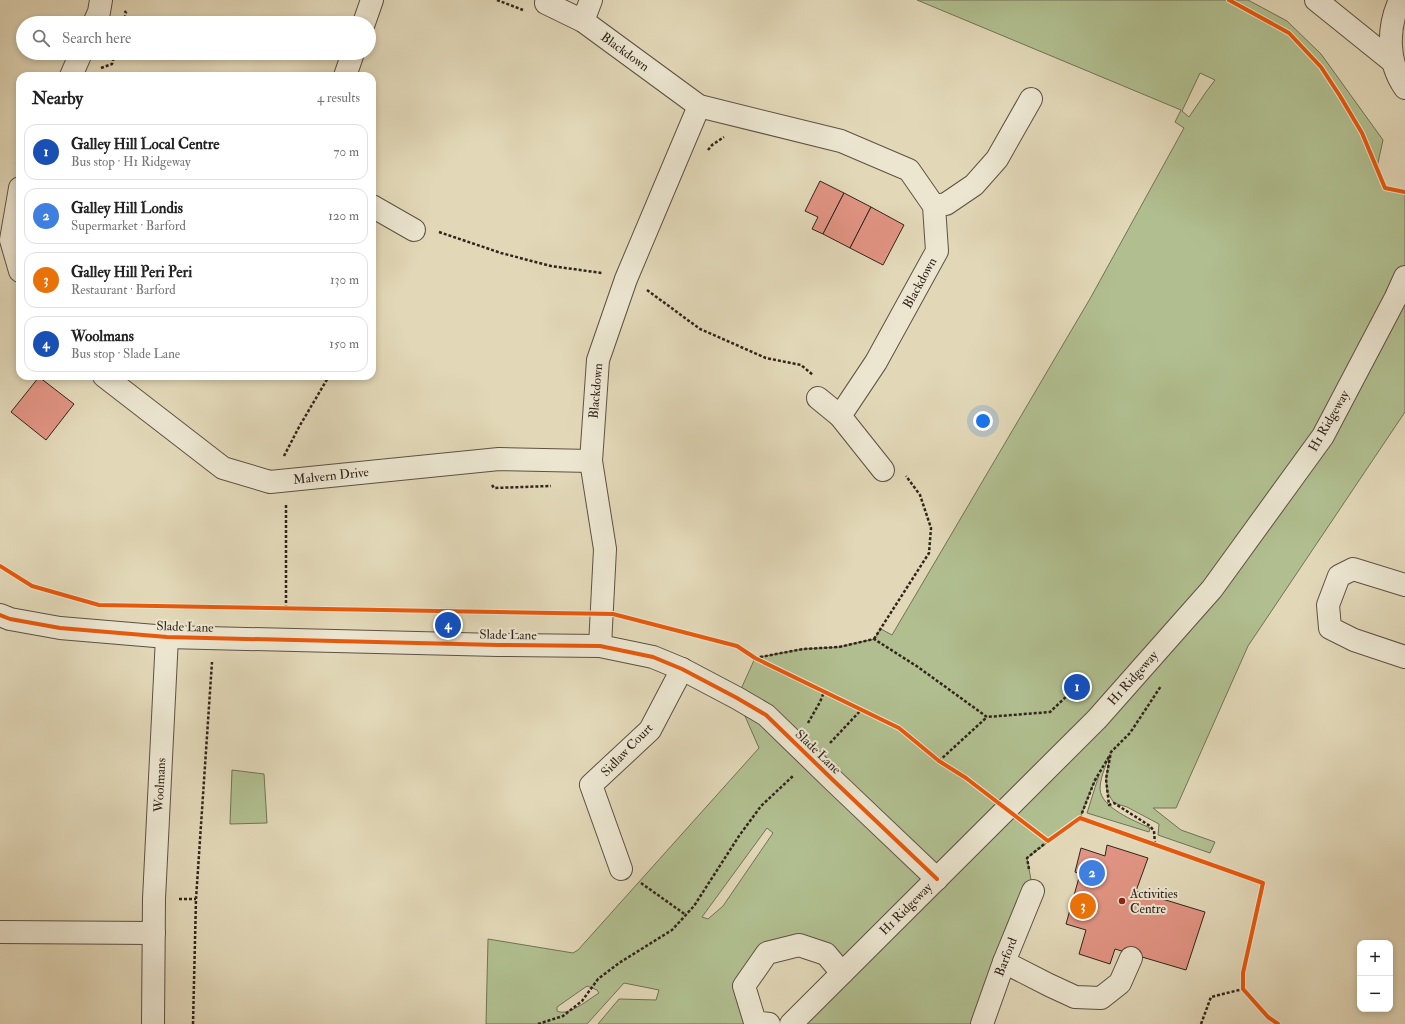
<!DOCTYPE html>
<html lang="en">
<head>
<meta charset="utf-8">
<style>
  :root { --surface:#fff; --page:#f6f6f6; --text:#222; --muted:#767676; --line:#e0e0e0; --accent:#0f766e }
  body { margin:0; font-family:"IM FELL Double Pica",serif; background:var(--page); color:var(--text) }
  .controls { position:absolute; right:12px; bottom:12px; display:grid; overflow:hidden; border-radius:8px; box-shadow:0 2px 6px #0003 }
  .controls button { width:36px; height:36px; display:grid; place-items:center; padding:0; border:0; border-bottom:1px solid var(--line); background:var(--surface); color:var(--text); font:20px sans-serif }
  .you { position:absolute; left:983px; top:421px; width:14px; height:14px; margin:-10px; border:3px solid #fff; border-radius:50%; background:#1a73e8; box-shadow:0 0 0 6px #1a73e833 }
  .badge { display:grid; place-items:center; width:26px; height:26px; border-radius:50%; background:var(--accent); color:#fff; font-size:13px; font-weight:700 }
  .pin { position:absolute; translate:-50% -50%; border:2px solid #fff; box-shadow:0 1px 4px #0006 }
  .list { margin:0; padding:0; list-style:none }
  h2 { display:flex; justify-content:space-between; align-items:center; height:52px; margin:0; padding:0 16px; font-size:17px }
  h2 small { font-size:13px; font-weight:400; color:var(--muted) }
  .list li { display:grid; grid-template-columns:26px 1fr auto; gap:12px; align-items:center; box-sizing:border-box; height:56px; margin:0 8px 8px; padding:0 8px; border:1px solid var(--line); border-radius:12px }
  .list b { display:block; font-size:15px; white-space:nowrap }
  .list p { margin:0; font-size:13px; white-space:nowrap; color:var(--muted) }
  .list em { font-size:13px; font-style:normal; color:var(--muted) }
  .icon { flex:none; width:22px; height:22px; fill:none; stroke:currentColor; stroke-width:2; stroke-linecap:round; stroke-linejoin:round }
  .map { position:relative; flex:none; width:1405px; height:1024px; overflow:hidden }
  .search { position:absolute; background:var(--surface); box-shadow:0 2px 6px #0003; left:16px; top:16px; width:360px; height:44px; display:flex; align-items:center; gap:10px; box-sizing:border-box; padding:0 14px; border-radius:22px; color:var(--muted); font-size:15px }
  .panel { position:absolute; background:var(--surface); box-shadow:0 2px 6px #0003; left:16px; top:72px; width:360px; height:308px; border-radius:12px }
  .map>svg:first-child { display:block }
  .green { fill:#b1bf90; stroke:#727256; fill-rule:evenodd }
  .building { fill:#e19483; stroke:#32241c }
  .lines { fill:none; stroke-linecap:round; stroke-linejoin:round }
  .minor-casing { stroke:#5e5143; stroke-width:24 }
  .path { stroke:#32241c; stroke-width:2.5; stroke-dasharray:3 2; stroke-linecap:butt }
  .minor { stroke:#ece6d1; stroke-width:22 }
  .cycleway-casing { stroke:#ece6d1; stroke-width:6 }
  .cycleway { stroke:#e8590c; stroke-width:4 }
  .poi-dot { fill:#8f2418; stroke:#ece6d1; stroke-width:1.5 }
  .labels { text-anchor:middle; dominant-baseline:central; stroke-width:4; stroke-linejoin:round; paint-order:stroke }
  .street-label { font-size:13px; fill:#32241c; stroke:#ece6d1 }
  .poi-label { font-size:13px; fill:#32241c; stroke:#ece6d1; text-anchor:start }
</style>
</head>
<body>
<div class="map">
<svg width="1405" height="1024" viewBox="0 0 1405 1024">
  <rect width="100%" height="100%" fill="#e2d8b8"/>
  <filter id="stains"><feTurbulence type="fractalNoise" baseFrequency=".005" numOctaves="4"/><feColorMatrix values="0 0 0 0 .2 0 0 0 0 .09 0 0 0 0 .02 0 0 0 .5 -.17"/></filter>
  <radialGradient id="worn" r=".72"><stop offset=".6" stop-color="#630" stop-opacity="0"/><stop offset="1" stop-color="#630" stop-opacity=".3"/></radialGradient>
  <!-- green -->
  <g class="green">
    <path d="M917,0H1248L1287,21L1321,54L1383,140L1377,167L1385,188L1405,192V412L1248,646L1176,808H1153L1181,830L1215,842L1210,853L1158,835L1159,824L1127,807L1114,803L1107,792L1106,779L1110,754L1107,760L1108,759C1105,768 1100,779 1100,789C1101,808 1135,821 1150,828L1149,832L1087,813L1099,775L1092,787L1080,818L1027,858L1033,891L983,1024H791L842,973L826,954L767,953L744,986L769,1024H598L619,999L656,1000L659,990L624,983L587,1024H486L488,939L573,953L578,950L759,748L737,698L755,658L803,649L839,647L874,639L881,629L892,635L1091,297L1184,128L1175,122L1181,110ZM1200,73L1215,80L1206,92L1189,117L1182,111ZM767,828L773,833L723,906L708,919L702,917ZM587,986L597,990L599,993C589,999 568,1017 557,1011V1007Z"/>
    <polygon points="232,770 264,774 267,823 230,824"/>
  </g>
  <!-- building -->
  <g class="building">
    <polygon points="820,181 844,193 823,234 812,229 818,217 805,211"/>
    <polygon points="844,193 871,207 850,248 823,234"/>
    <polygon points="871,207 904,225 883,265 850,248"/>
    <polygon points="39,377 74,404 46,440 11,412"/>
    <polygon points="1107,845 1148,858 1136,891 1205,912 1186,970 1115,949 1110,964 1079,954 1086,930 1066,924 1080,874 1075,872 1081,848 1105,856"/>
  </g>
  <g class="lines">
    <defs>
      <g id="minor">
        <polyline points="1316,0 1393,62"/>
        <path d="M1400,0C1387,28 1387,62 1405,88"/>
        <polyline points="546,3 583,21 699,106 841,141 909,170 934,206 937,251 876,362 840,416 883,470"/>
        <polyline points="583,21 591,0"/>
        <polyline points="94,23 99,12 101,0"/>
        <polyline points="364,23 372,0"/>
        <polyline points="71,76 81,53"/>
        <polyline points="345,76 353,53"/>
        <polyline points="20,188 11,240 20,271"/>
        <polyline points="372,206 414,230"/>
        <polyline points="934,206 946,204 974,185 997,159 1031,99"/>
        <polyline points="104,376 223,468 270,482 499,459 591,461"/>
        <polyline points="818,398 840,416"/>
        <polyline points="1405,585 1353,569 1339,576 1328,605 1330,628 1354,640 1405,657"/>
        <polyline points="0,615 10,619 60,628 167,637 498,645 600,646 653,657 682,669 737,698 766,715 835,782 937,879"/>
        <polyline points="600,646 605,549 591,461 598,360 626,279 699,106"/>
        <polyline points="621,869 591,785 650,730 682,669"/>
        <polyline points="0,932 154,933"/>
        <polyline points="1004,962 1049,985 1075,997 1101,998 1120,983 1131,958"/>
        <polyline points="153,1024 154,899 167,637"/>
        <polyline points="769,1024 755,1022 744,986 767,953 799,945 826,954 842,973"/>
        <polyline points="791,1024 1097,719 1212,589 1323,436 1396,297 1405,277"/>
        <polyline points="982,1024 1004,962 1033,891"/>
      </g>
    </defs>
    <!-- minor casing -->
    <use href="#minor" class="minor-casing"/>
    <!-- path -->
    <g class="path">
      <polyline points="497,0 523,10"/>
      <polyline points="123,23 126,13 124,9"/>
      <polyline points="101,68 112,64 115,53"/>
      <polyline points="708,150 712,145 724,137"/>
      <polyline points="17,164 20,152"/>
      <polyline points="439,232 501,253 551,266 602,273"/>
      <polyline points="647,290 700,329 766,358 801,365 813,375"/>
      <polyline points="284,456 299,427 329,376"/>
      <polyline points="492,485 494,488 551,486"/>
      <polyline points="286,608 286,505"/>
      <polyline points="874,639 929,553 931,528 920,495 906,476"/>
      <polyline points="755,658 803,649 839,647 874,639 918,667 987,717 1050,712 1071,692"/>
      <polyline points="808,723 820,702 824,692"/>
      <polyline points="830,743 861,710"/>
      <polyline points="939,761 987,717"/>
      <polyline points="1080,818 1095,780 1110,755"/>
      <polyline points="1155,844 1154,831 1150,826 1114,803 1109,805 1106,779 1111,752 1130,733 1161,686"/>
      <polyline points="1029,869 1027,858 1048,841"/>
      <polyline points="641,883 686,915"/>
      <polyline points="179,899 196,899"/>
      <polyline points="193,1024 196,899 212,662"/>
      <polyline points="538,1024 563,1016 582,1001 598,979 619,963 672,930 694,906 739,836 761,806 793,776"/>
      <polyline points="1201,1024 1211,997 1243,989"/>
    </g>
    <!-- minor -->
    <use href="#minor" class="minor"/>
    <defs>
      <g id="cycleway">
        <polyline points="1229,0 1289,33 1321,67 1340,96 1362,133 1385,188 1405,192"/>
        <polyline points="0,566 32,586 99,605 613,614 737,646 755,658 899,728 939,761 966,778 1048,841 1080,818 1263,883 1243,973 1243,989 1268,1017 1278,1024"/>
        <polyline points="0,615 10,619 60,628 167,637 498,645 600,646 653,657 682,669 737,698 766,715 835,782 937,879"/>
      </g>
    </defs>
    <!-- cycleway casing -->
    <use href="#cycleway" class="cycleway-casing"/>
    <!-- cycleway -->
    <use href="#cycleway" class="cycleway"/>
  </g>
  <!-- markers -->
  <circle class="poi-dot" cx="1122" cy="901" r="4"/>
  <g class="labels">
    <!-- street labels -->
    <g class="street-label">
      <text transform="translate(625 52) rotate(36)">Blackdown</text>
      <text transform="translate(920 283) rotate(-61)">Blackdown</text>
      <text transform="translate(596 391) rotate(-85)">Blackdown</text>
      <text transform="translate(1329 421) rotate(-60)">H1 Ridgeway</text>
      <text transform="translate(331 476) rotate(-6)">Malvern Drive</text>
      <text transform="translate(185 627) rotate(2)">Slade Lane</text>
      <text transform="translate(508 635) rotate(1)">Slade Lane</text>
      <text transform="translate(1133 678) rotate(-48)">H1 Ridgeway</text>
      <text transform="translate(627 750) rotate(-46)">Sidlaw Court</text>
      <text transform="translate(818 752) rotate(44)">Slade Lane</text>
      <text transform="translate(160 785) rotate(-87)">Woolmans</text>
      <text transform="translate(906 909) rotate(-45)">H1 Ridgeway</text>
      <text transform="translate(1006 957) rotate(-69)">Barford</text>
    </g>
    <!-- poi labels -->
    <g class="poi-label">
      <text x="1130" y="894">Activities<tspan x="1130" dy="15">Centre</tspan></text>
    </g>
  </g>
  <rect width="100%" height="100%" filter="url(#stains)"/>
  <rect width="100%" height="100%" fill="url(#worn)"/>
</svg>
<div class="controls">
<button>+</button>
<button>−</button>
</div>
<div class="you"></div>
<div class="pin badge" style="left:1077px;top:687px;background:#1a4fb4">1</div>
<div class="pin badge" style="left:1092px;top:873px;background:#3f7fe0">2</div>
<div class="pin badge" style="left:1083px;top:906px;background:#e8710a">3</div>
<div class="pin badge" style="left:448px;top:625px;background:#1a4fb4">4</div>
<div class="search"><svg class="icon" aria-label="search" viewBox="0 0 24 24"><circle cx="10" cy="10" r="6"/><path d="M15 15l6 6"/></svg>Search here</div>
<section class="panel">
<h2>Nearby<small>4 results</small></h2>
<ul class="list">
<li><span class="badge" style="background:#1a4fb4">1</span><div><b>Galley Hill Local Centre</b><p>Bus stop · H1 Ridgeway</p></div><em>70 m</em></li>
<li><span class="badge" style="background:#3f7fe0">2</span><div><b>Galley Hill Londis</b><p>Supermarket · Barford</p></div><em>120 m</em></li>
<li><span class="badge" style="background:#e8710a">3</span><div><b>Galley Hill Peri Peri</b><p>Restaurant · Barford</p></div><em>130 m</em></li>
<li><span class="badge" style="background:#1a4fb4">4</span><div><b>Woolmans</b><p>Bus stop · Slade Lane</p></div><em>150 m</em></li>
</ul>
</section>
</div>
</body>
</html>
